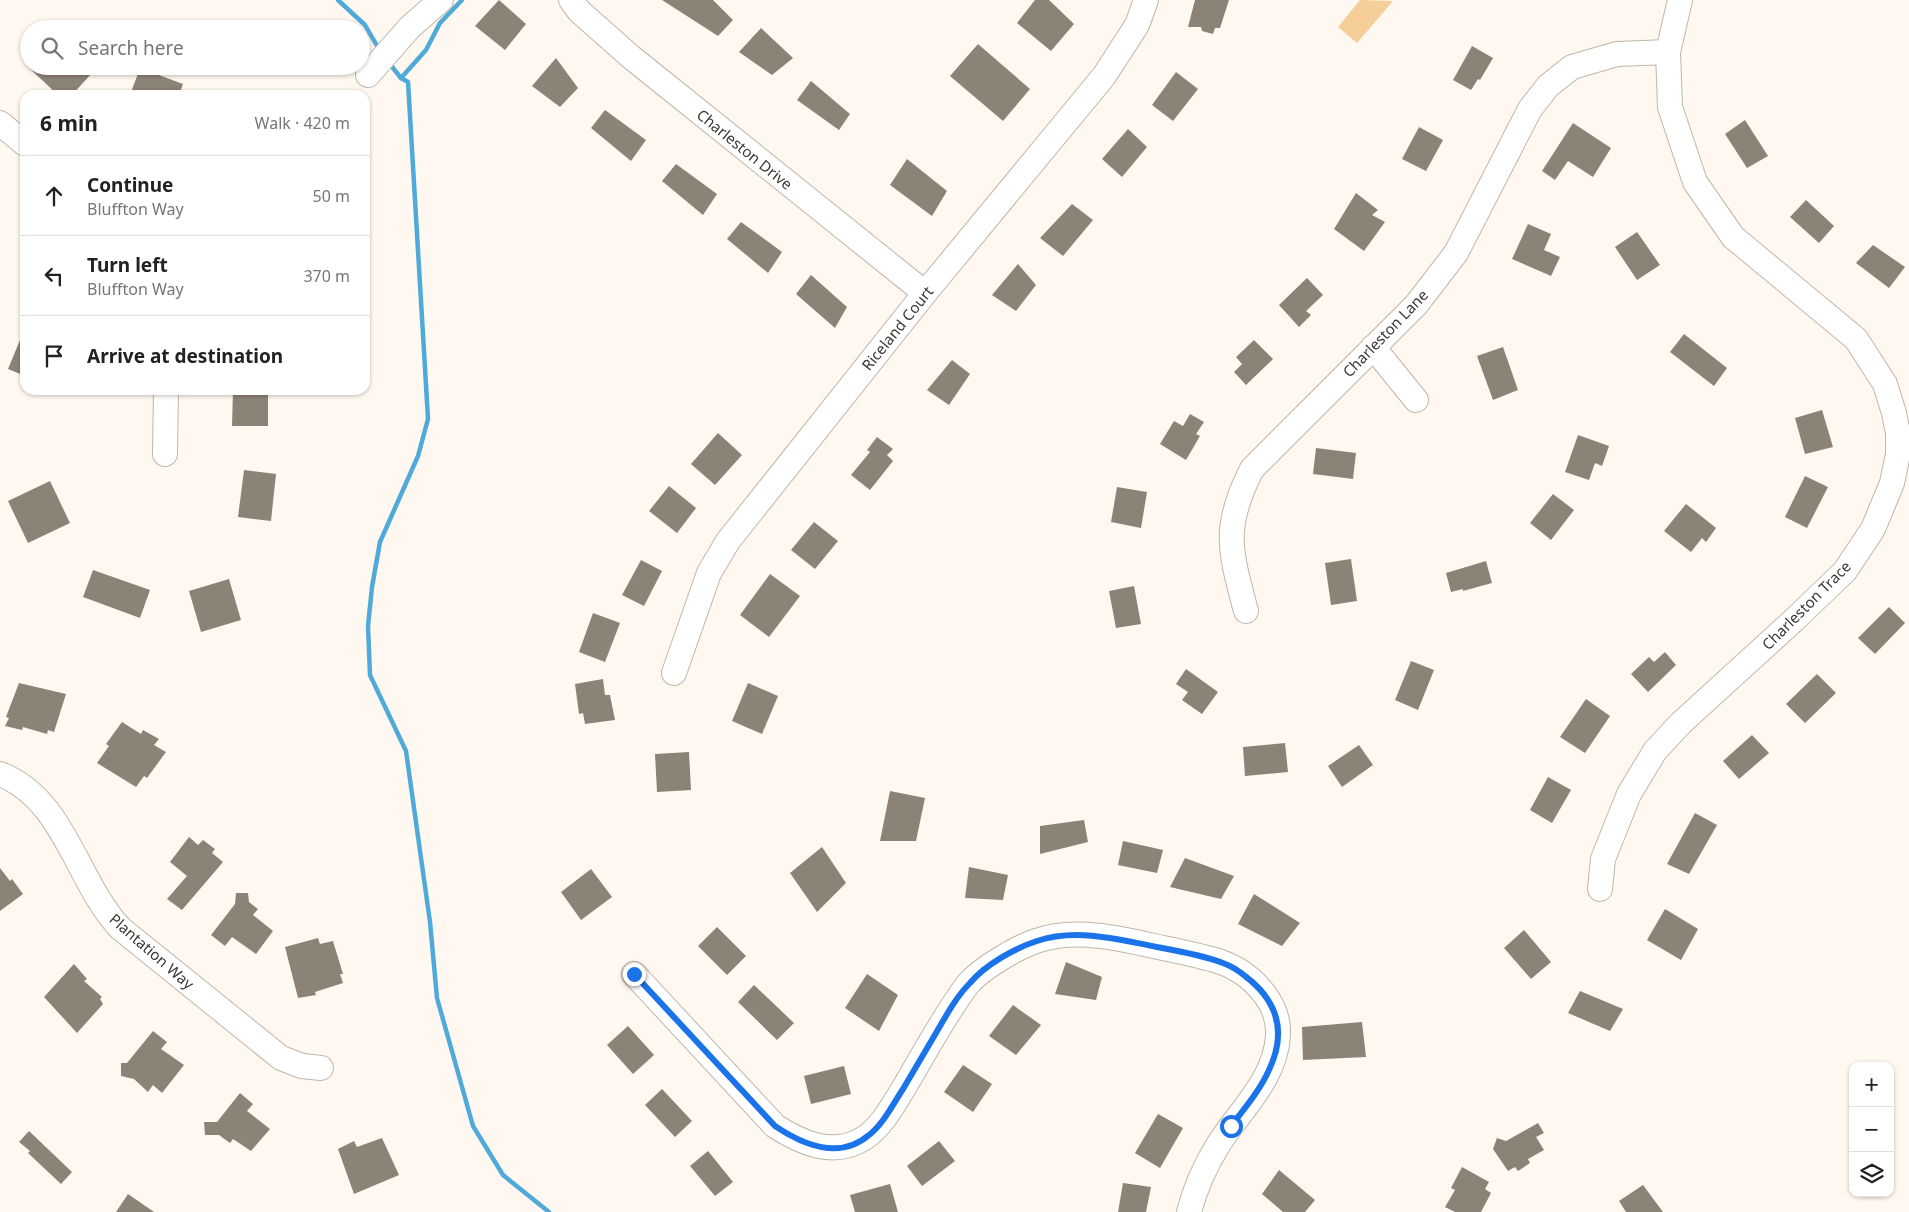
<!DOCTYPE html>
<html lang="en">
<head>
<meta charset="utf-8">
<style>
  :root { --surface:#fff; --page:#f2f2f2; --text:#222; --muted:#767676; --line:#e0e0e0 }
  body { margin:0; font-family:"Noto Sans",sans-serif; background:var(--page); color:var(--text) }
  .controls { position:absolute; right:15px; bottom:15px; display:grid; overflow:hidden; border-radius:10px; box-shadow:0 1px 4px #0004 }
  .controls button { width:45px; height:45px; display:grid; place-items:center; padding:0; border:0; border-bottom:1px solid var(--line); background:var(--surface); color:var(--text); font:25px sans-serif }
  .stop { position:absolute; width:15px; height:15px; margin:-11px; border:4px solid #1a73e8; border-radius:50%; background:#fff }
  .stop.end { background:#1a73e8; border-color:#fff; box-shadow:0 1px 5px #0008 }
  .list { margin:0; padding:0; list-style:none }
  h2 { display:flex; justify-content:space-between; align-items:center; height:65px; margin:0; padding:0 20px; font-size:21px }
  h2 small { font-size:16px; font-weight:400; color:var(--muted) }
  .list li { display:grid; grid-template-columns:32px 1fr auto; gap:15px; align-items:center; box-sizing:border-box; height:80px; padding:0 20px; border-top:1px solid var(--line) }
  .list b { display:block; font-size:19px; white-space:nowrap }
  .list p { margin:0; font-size:16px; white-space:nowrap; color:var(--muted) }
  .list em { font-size:16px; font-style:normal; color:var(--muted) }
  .icon { flex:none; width:28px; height:28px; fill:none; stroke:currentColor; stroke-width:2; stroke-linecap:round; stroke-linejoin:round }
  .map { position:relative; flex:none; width:1909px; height:1212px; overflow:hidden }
  .search { position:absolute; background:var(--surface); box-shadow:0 1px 4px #0004; left:20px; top:20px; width:350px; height:55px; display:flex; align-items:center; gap:12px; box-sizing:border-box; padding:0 18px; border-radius:28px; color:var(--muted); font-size:19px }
  .panel { position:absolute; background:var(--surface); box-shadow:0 1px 4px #0004; left:20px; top:90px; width:350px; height:305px; border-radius:15px }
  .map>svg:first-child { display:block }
  .green { fill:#f5ce99 }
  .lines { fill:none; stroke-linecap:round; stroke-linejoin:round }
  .stream { stroke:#50aad9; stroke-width:4.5 }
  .building { fill:#8c8377 }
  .minor-casing { stroke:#c0b6aa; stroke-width:26 }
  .minor { stroke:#fff; stroke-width:24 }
  .route { stroke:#1a73e8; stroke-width:6 }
  .labels { text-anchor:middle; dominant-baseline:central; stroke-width:4; stroke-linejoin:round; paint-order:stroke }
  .street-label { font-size:15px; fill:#3a3631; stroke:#fff }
</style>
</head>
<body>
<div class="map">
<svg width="1909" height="1212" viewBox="0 0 1909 1212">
  <rect width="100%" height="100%" fill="#fef8f0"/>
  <!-- green -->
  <polygon class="green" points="1360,0 1393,1 1357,43 1338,27"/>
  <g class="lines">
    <!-- stream -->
    <g class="stream">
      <polyline points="338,0 365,25 380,51"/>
      <polyline points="389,63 401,78 408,82 428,419 418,456 380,542 372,587 368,626 370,675 406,751 430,922 437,998 473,1126 503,1175 549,1212"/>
      <polyline points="401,78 426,50 440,23 462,0"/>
    </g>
  </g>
  <!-- building -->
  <g class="building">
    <polygon points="499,0 526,24 505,50 475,26"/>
    <polygon points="662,0 713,0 733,20 718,36"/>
    <polygon points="1035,0 1049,0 1074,24 1051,51 1017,23"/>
    <polygon points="1195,0 1229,0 1220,28 1215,28 1213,34 1202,31 1201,27 1188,27"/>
    <polygon points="761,28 793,58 772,75 739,52"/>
    <polygon points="978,44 1030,89 1003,121 950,76"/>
    <polygon points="1472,46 1493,58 1480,80 1478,79 1471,90 1453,80"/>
    <polygon points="556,58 578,88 560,107 532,86"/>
    <polygon points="27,66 85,66 92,73 72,95 58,95"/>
    <polygon points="140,68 183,84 179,95 130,95"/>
    <polygon points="1176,72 1198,89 1173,121 1152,105"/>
    <polygon points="811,81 850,114 839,130 797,100"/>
    <polygon points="605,110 646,140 631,161 591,128"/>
    <polygon points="1745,120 1768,156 1747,168 1725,134"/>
    <polygon points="1573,123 1611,148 1593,177 1568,161 1555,180 1542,171"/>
    <polygon points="1419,127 1443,140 1426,171 1402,159"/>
    <polygon points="1128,129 1147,147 1122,177 1102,159"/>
    <polygon points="907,159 947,191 932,216 890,185"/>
    <polygon points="676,164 717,194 703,215 662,181"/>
    <polygon points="1356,193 1378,210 1372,215 1385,222 1364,251 1334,229"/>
    <polygon points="1806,200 1834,226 1819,243 1790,217"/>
    <polygon points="1072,204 1093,220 1063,256 1040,238"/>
    <polygon points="741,222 782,252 768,273 727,239"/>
    <polygon points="1528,224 1551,234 1544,250 1560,257 1551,276 1512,259"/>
    <polygon points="1637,232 1660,265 1637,280 1615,247"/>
    <polygon points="1873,245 1905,267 1889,288 1856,263"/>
    <polygon points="1018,264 1036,285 1016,311 992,295"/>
    <polygon points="811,275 847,307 835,328 796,294"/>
    <polygon points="1307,278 1323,295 1306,311 1311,315 1299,327 1279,305"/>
    <polygon points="25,328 25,376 8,369"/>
    <polygon points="1684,334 1727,368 1714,386 1670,352"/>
    <polygon points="1254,340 1273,359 1246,385 1234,372 1242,364 1236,357"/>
    <polygon points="1503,347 1518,390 1493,400 1477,356"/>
    <polygon points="952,360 970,374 949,405 927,390"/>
    <polygon points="233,390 268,390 268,426 232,426"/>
    <polygon points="1822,410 1833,447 1805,454 1795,418"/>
    <polygon points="1190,414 1204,422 1196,434 1200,436 1186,460 1160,444 1174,421 1183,426"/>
    <polygon points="718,433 742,455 715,485 691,464"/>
    <polygon points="1578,435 1609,446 1602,466 1595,463 1589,480 1565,472"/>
    <polygon points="877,437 893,449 887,455 893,461 870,490 851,475 870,452 867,450"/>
    <polygon points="1316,448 1356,453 1353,479 1313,474"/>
    <polygon points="244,470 276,474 271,521 238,517"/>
    <polygon points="1805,476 1828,487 1807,528 1785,517"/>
    <polygon points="50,481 70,523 28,543 8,501"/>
    <polygon points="669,486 696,508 677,533 649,511"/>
    <polygon points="1117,487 1147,492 1141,528 1111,522"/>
    <polygon points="1553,494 1574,510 1551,540 1530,523"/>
    <polygon points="1686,504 1716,528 1706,542 1702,538 1691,552 1664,531"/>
    <polygon points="814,522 838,541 815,569 791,550"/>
    <polygon points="1351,559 1357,601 1331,605 1325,563"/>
    <polygon points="641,560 662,571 644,606 622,595"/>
    <polygon points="1486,561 1492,583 1463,591 1463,589 1451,592 1446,573"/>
    <polygon points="93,570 150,590 140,618 83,597"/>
    <polygon points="770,574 800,596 769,637 740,615"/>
    <polygon points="229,579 241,620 201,632 189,591"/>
    <polygon points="1134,586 1141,624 1116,628 1109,591"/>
    <polygon points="1889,607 1905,623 1875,654 1858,638"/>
    <polygon points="593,613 620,623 605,662 579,652"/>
    <polygon points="1665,652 1676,665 1648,692 1631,674 1649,657 1654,662"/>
    <polygon points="1411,661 1434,670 1418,710 1395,700"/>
    <polygon points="1186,669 1218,692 1202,714 1182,700 1188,692 1176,684"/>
    <polygon points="1817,674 1836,693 1805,723 1786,704"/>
    <polygon points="603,679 605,695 610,695 615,720 585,724 583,713 579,714 575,684"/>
    <polygon points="19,683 66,694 54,732 48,730 47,734 23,727 22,730 5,726 9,718 6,717"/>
    <polygon points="748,683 778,696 762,734 732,721"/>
    <polygon points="1586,699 1610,716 1585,753 1560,737"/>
    <polygon points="122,722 141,734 143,730 159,739 154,745 166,752 147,778 144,776 136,787 97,763 109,746 106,744"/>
    <polygon points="1752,735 1769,753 1739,779 1723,761"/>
    <polygon points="1285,743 1288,772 1245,776 1243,747"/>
    <polygon points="1359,745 1373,765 1342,787 1328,766"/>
    <polygon points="689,752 691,790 657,792 655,754"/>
    <polygon points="1548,777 1571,790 1552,823 1530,810"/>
    <polygon points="890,791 925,798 916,841 880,841"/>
    <polygon points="1695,813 1717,825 1689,874 1667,864"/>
    <polygon points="1084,820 1088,842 1040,854 1040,826"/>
    <polygon points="189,837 198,845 203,840 215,849 212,853 223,862 182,910 167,899 187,876 170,862"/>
    <polygon points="1123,841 1163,850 1157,873 1118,865"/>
    <polygon points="822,847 846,883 817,912 790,873"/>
    <polygon points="1185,858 1234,876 1221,899 1170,887"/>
    <polygon points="969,867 1008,875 1003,900 965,898"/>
    <polygon points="0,868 10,881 12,879 23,894 0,911"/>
    <polygon points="591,869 612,897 581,920 561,892"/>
    <polygon points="236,893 248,893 249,902 258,909 253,915 273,931 256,954 232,937 225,946 211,935 235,904"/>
    <polygon points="1254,894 1300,923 1282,946 1238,924"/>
    <polygon points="1665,909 1698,929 1681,960 1647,940"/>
    <polygon points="717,927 746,956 727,975 698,946"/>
    <polygon points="1524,930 1551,962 1531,979 1504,948"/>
    <polygon points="318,938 320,944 333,941 343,974 340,974 343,983 315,992 316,995 298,998 285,947"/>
    <polygon points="1066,962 1102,977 1096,1000 1055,994"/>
    <polygon points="74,964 87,979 84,981 102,997 100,999 103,1004 77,1033 44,997"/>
    <polygon points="867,974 898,995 879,1031 845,1008"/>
    <polygon points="754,985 794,1023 777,1040 738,1002"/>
    <polygon points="1580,991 1623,1009 1610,1031 1568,1013"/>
    <polygon points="1013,1005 1041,1025 1016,1055 989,1036"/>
    <polygon points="1362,1022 1366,1057 1303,1060 1302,1027"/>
    <polygon points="628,1026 654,1055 633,1074 607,1045"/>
    <polygon points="153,1031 167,1042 161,1049 184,1065 162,1093 153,1085 148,1092 134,1079 121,1076 121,1063 127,1063"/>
    <polygon points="963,1065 992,1084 973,1112 944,1092"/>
    <polygon points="844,1066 851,1094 811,1104 804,1076"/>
    <polygon points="662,1089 692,1121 675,1137 645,1105"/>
    <polygon points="240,1093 253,1104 247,1111 270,1129 251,1151 233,1139 230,1143 219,1135 205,1135 204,1122 217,1122"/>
    <polygon points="1158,1114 1183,1128 1160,1168 1135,1153"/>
    <polygon points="1538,1123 1544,1133 1536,1137 1544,1150 1528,1159 1530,1163 1518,1171 1515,1167 1508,1171 1493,1149 1497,1138 1506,1141"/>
    <polygon points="29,1131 72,1172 61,1184 28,1153 30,1151 19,1142"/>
    <polygon points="382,1138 399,1175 354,1194 338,1149 354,1141 357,1147"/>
    <polygon points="939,1141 955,1161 922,1186 907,1166"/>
    <polygon points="708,1151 733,1182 715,1196 690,1166"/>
    <polygon points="1462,1167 1489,1182 1485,1189 1491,1193 1481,1212 1455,1212 1445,1207 1455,1190 1451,1188"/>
    <polygon points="1279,1170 1315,1200 1305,1212 1283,1212 1262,1194"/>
    <polygon points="1123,1183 1151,1187 1146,1212 1118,1212"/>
    <polygon points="890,1184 898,1212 855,1212 850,1195"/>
    <polygon points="1643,1185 1663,1212 1626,1212 1619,1201"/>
    <polygon points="128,1194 154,1212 116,1212"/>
  </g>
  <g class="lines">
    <defs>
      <g id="minor">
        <polyline points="571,0 579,11 631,57 925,293"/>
        <polyline points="368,75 410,27 441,0"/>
        <polyline points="0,123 25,144"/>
        <polyline points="1373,347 1416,400"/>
        <polyline points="165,454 166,390"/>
        <path d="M1246,611C1230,551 1222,527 1252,469L1416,305L1456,253L1530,109L1548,86L1572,67L1617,54L1668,52"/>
        <polyline points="674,673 709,573 728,541 925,293 1104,76 1137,25 1146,0"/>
        <path d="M0,774C65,799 76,881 120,928L281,1058L302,1066L321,1068"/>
        <polyline points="1600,889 1603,859 1629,794 1655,751 1681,723 1794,620 1845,571 1873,529 1892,483 1898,454 1898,433 1894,413 1885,384 1856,339 1733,237 1695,182 1670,107 1668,52 1680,0"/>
        <path d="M634,974L775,1126C800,1142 830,1156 859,1141C880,1131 893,1105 905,1086C925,1052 944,1016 968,984C982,968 1016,948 1036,941C1077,927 1123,939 1163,948C1182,952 1202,956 1221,962C1250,972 1280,1002 1278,1035C1276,1079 1240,1110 1218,1145C1205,1166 1195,1189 1189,1212"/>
      </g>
    </defs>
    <!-- minor casing -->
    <use href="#minor" class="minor-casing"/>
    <!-- minor -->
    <use href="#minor" class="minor"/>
  </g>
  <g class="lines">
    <!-- route -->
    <path class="route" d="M634,974L775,1126C803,1145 840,1160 869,1135C884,1123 893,1104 903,1089C914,1070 925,1052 936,1033C946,1016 956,997 970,983C985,965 1015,948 1037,941C1075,928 1118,939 1157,947C1179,951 1202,955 1223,963C1231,966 1239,971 1245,976C1278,1001 1287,1032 1269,1070C1260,1090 1245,1108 1231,1126"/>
  </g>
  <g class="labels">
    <!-- street labels -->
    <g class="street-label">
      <text transform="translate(745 149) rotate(39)">Charleston Drive</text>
      <text transform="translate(897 328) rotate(-51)">Riceland Court</text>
      <text transform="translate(1385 333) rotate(-46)">Charleston Lane</text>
      <text transform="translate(1806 605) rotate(-45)">Charleston Trace</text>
      <text transform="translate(152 951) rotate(41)">Plantation Way</text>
    </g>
  </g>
</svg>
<div class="controls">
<button>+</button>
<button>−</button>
<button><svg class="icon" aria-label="layers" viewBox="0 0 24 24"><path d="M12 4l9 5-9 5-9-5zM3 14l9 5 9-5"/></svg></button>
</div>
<div class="stop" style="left:1231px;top:1126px"></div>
<div class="stop end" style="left:634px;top:974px"></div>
<div class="search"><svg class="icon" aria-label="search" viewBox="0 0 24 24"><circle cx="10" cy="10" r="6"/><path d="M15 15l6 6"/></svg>Search here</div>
<section class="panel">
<h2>6 min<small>Walk · 420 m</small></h2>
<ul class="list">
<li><svg class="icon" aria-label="ahead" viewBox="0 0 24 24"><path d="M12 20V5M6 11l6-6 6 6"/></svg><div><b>Continue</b><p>Bluffton Way</p></div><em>50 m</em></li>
<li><svg class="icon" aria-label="left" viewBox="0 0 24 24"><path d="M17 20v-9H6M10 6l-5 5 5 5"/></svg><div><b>Turn left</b><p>Bluffton Way</p></div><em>370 m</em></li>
<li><svg class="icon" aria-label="arrive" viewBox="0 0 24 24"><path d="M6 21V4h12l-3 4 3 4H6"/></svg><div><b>Arrive at destination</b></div></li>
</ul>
</section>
</div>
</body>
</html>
